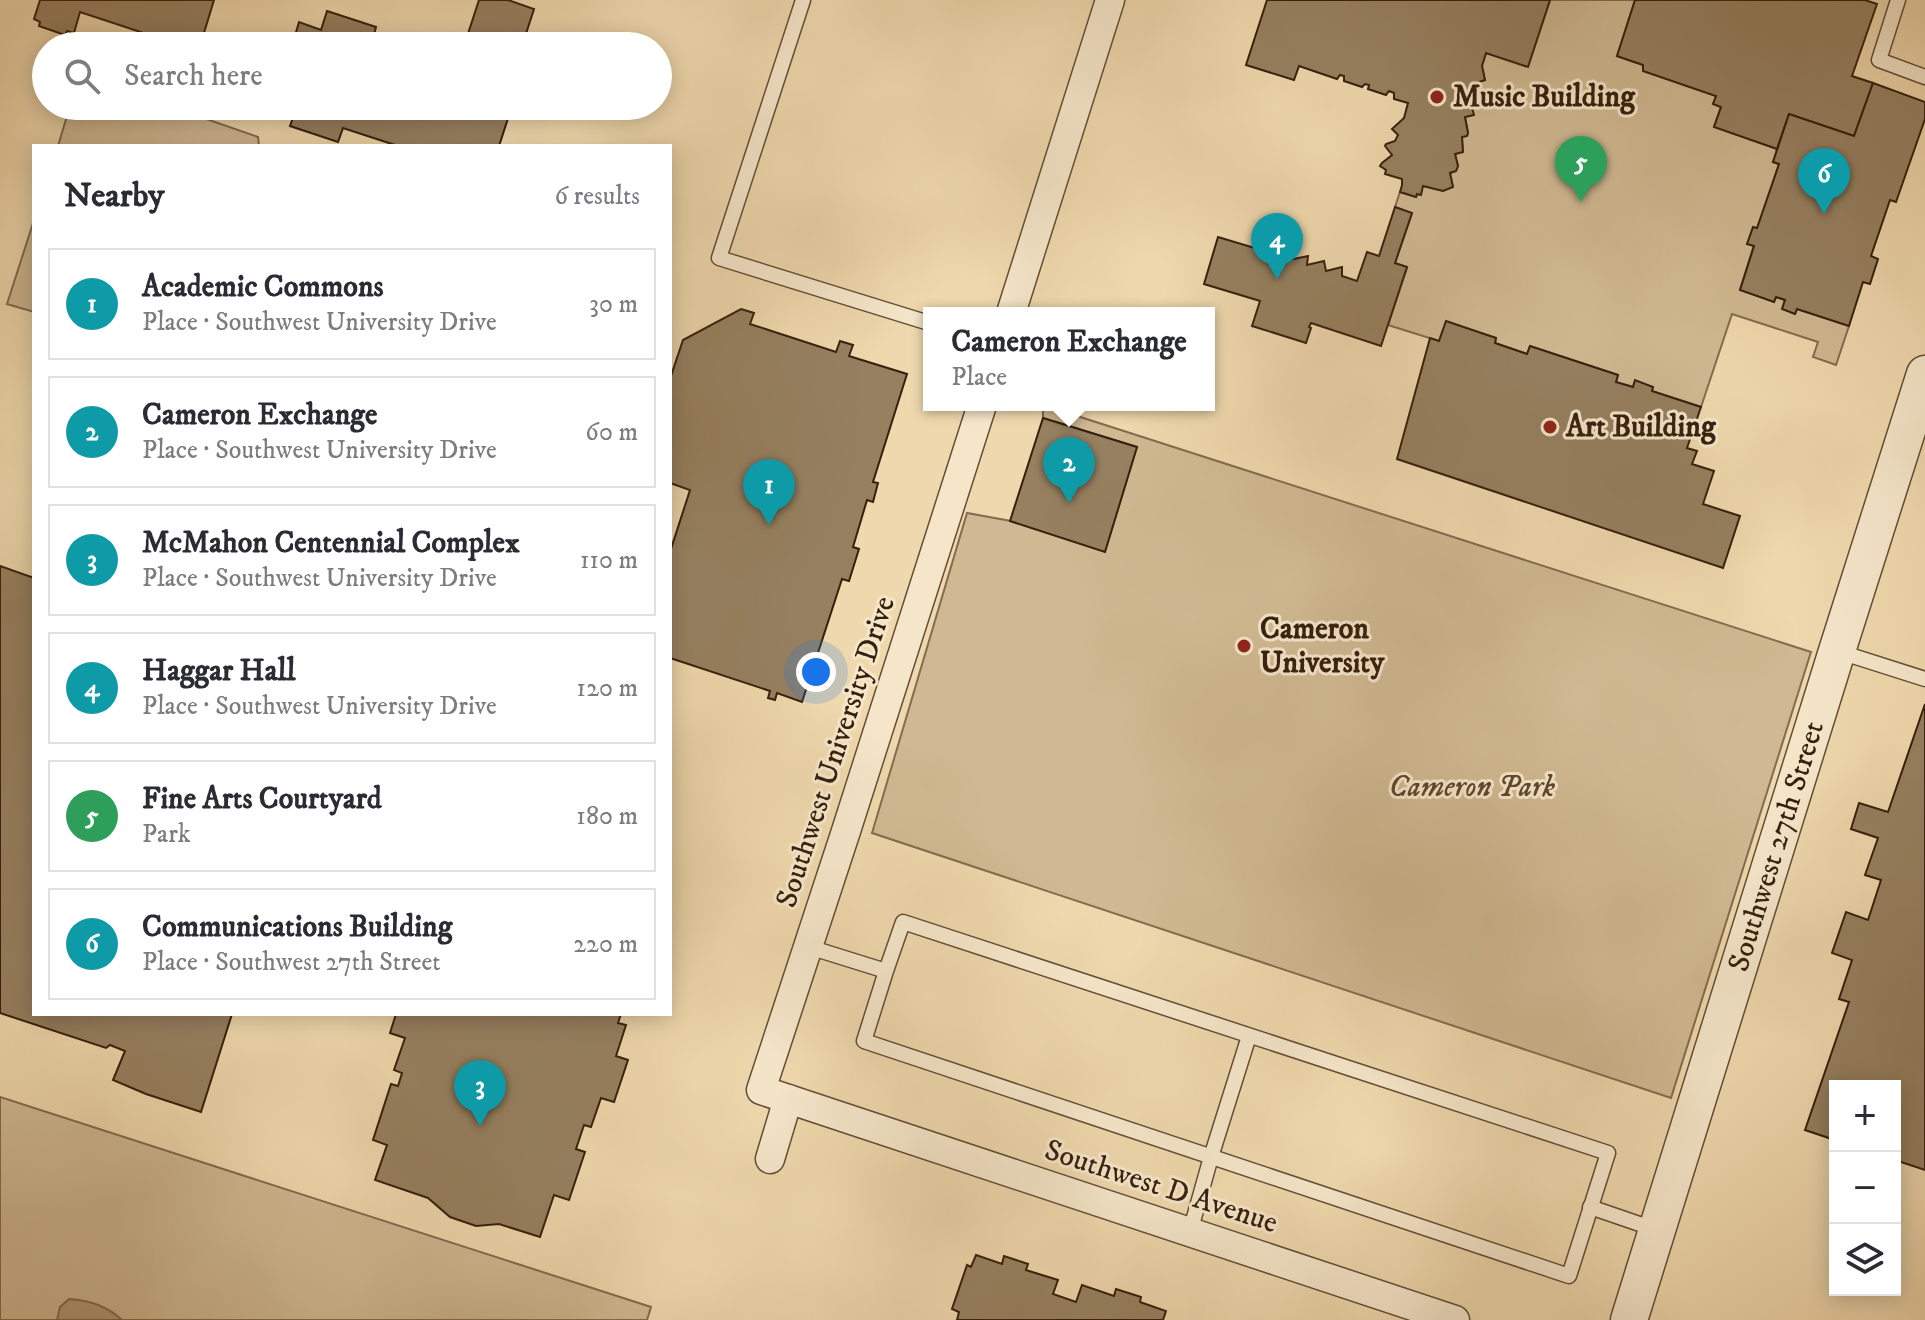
<!DOCTYPE html>
<html lang="en">
<head>
<meta charset="utf-8">
<style>
  :root { --surface:#fff; --page:#f2f2f3; --text:#2b2b33; --muted:#7c7c81; --line:#e1e1e2; --accent:#8f2418 }
  body { margin:0; font-family:"IM FELL DW Pica",serif; background:var(--page); color:var(--text) }
  .controls { position:absolute; right:24px; bottom:24px; display:grid; overflow:hidden; border-radius:0px; box-shadow:0 4px 20px #0003 }
  .controls button { width:72px; height:72px; display:grid; place-items:center; padding:0; border:0; border-bottom:2px solid var(--line); background:var(--surface); color:var(--text); font:40px sans-serif }
  .you { position:absolute; left:816px; top:672px; width:28px; height:28px; margin:-20px; border:6px solid #fff; border-radius:50%; background:#1a73e8; box-shadow:0 0 0 12px #1a73e833 }
  .badge { display:grid; place-items:center; width:52px; height:52px; border-radius:50%; background:var(--accent); color:#fff; font-size:26px; font-weight:700 }
  .pin { position:absolute; translate:-50% -66px; filter:drop-shadow(0 2px 4px #0008) }
  .pin::after { content:''; position:absolute; top:42px; width:28px; height:24px; background:inherit; clip-path:polygon(0 0,100% 0,50% 100%) }
  .popup { position:absolute; left:923px; top:307px; width:292px; height:104px; box-sizing:border-box; display:grid; place-content:center; border-radius:0px; background:var(--surface); filter:drop-shadow(0 2px 6px #0005); font-size:26px; white-space:nowrap; color:var(--muted) }
  .popup b { font-size:30px; color:var(--text) }
  .popup::after { content:''; position:absolute; left:50%; top:100%; margin-left:-16px; border:16px solid transparent; border-top-color:var(--surface) }
  .list { margin:0; padding:0; list-style:none }
  h2 { display:flex; justify-content:space-between; align-items:center; height:104px; margin:0; padding:0 32px; font-size:34px }
  h2 small { font-size:26px; font-weight:400; color:var(--muted) }
  .list li { display:grid; grid-template-columns:52px 1fr auto; gap:24px; align-items:center; box-sizing:border-box; height:112px; margin:0 16px 16px; padding:0 16px; border:2px solid var(--line); border-radius:0px }
  .list b { display:block; font-size:30px; white-space:nowrap }
  .list p { margin:0; font-size:26px; white-space:nowrap; color:var(--muted) }
  .list em { font-size:26px; font-style:normal; color:var(--muted) }
  .icon { flex:none; width:44px; height:44px; fill:none; stroke:currentColor; stroke-width:2; stroke-linecap:round; stroke-linejoin:round }
  .map { position:relative; flex:none; width:1925px; height:1320px; overflow:hidden }
  .search { position:absolute; background:var(--surface); box-shadow:0 4px 20px #0003; left:32px; top:32px; width:640px; height:88px; display:flex; align-items:center; gap:20px; box-sizing:border-box; padding:0 28px; border-radius:44px; color:var(--muted); font-size:30px }
  .panel { position:absolute; background:var(--surface); box-shadow:0 4px 20px #0003; left:32px; top:144px; width:640px; height:872px; border-radius:0px }
  .map>svg:first-child { display:block }
  .green { fill:#d0b992; stroke:#836c50; stroke-width:2 }
  .water { fill:#b09977; stroke:#7f694d; stroke-width:2 }
  .building { fill:#968060; stroke:#36200d; stroke-width:2 }
  .lines { fill:none; stroke-linecap:round; stroke-linejoin:round }
  .service-casing { stroke:#644e35; stroke-width:17 }
  .minor-casing { stroke:#644e35; stroke-width:31 }
  .tertiary-casing { stroke:#644e35; stroke-width:39 }
  .service { stroke:#f5e6ca; stroke-width:14 }
  .minor { stroke:#f5e6ca; stroke-width:28 }
  .tertiary { stroke:#f5e6ca; stroke-width:36 }
  .poi-dot { fill:#8f2418; stroke:#f5e6ca; stroke-width:3 }
  .labels { text-anchor:middle; dominant-baseline:central; stroke-width:6; stroke-linejoin:round; paint-order:stroke }
  .poi-label { font-size:30px; font-weight:bold; fill:#36200d; stroke:#f5e6ca; text-anchor:start }
  .street-label { font-size:30px; fill:#36200d; stroke:#f5e6ca }
  .park-label { font-size:30px; font-style:italic; fill:#5c462e; stroke:#f5e6ca }
</style>
</head>
<body>
<div class="map">
<svg width="1925" height="1320" viewBox="0 0 1925 1320">
  <rect width="100%" height="100%" fill="#efd8ad"/>
  <filter id="stains"><feTurbulence type="fractalNoise" baseFrequency=".0025" numOctaves="4"/><feColorMatrix values="0 0 0 0 .2 0 0 0 0 .09 0 0 0 0 .02 0 0 0 .5 -.17"/></filter>
  <radialGradient id="worn" r=".72"><stop offset=".6" stop-color="#630" stop-opacity="0"/><stop offset="1" stop-color="#630" stop-opacity=".3"/></radialGradient>
  <!-- green -->
  <g class="green">
    <polygon points="1550,0 1635,0 1617,56 1643,65 1644,71 1716,96 1713,104 1721,107 1714,127 1777,149 1773,162 1779,164 1740,290 1774,302 1776,297 1785,300 1783,309 1795,314 1797,309 1849,326 1836,365 1813,357 1818,342 1732,314 1701,407 1652,391 1653,387 1635,381 1633,387 1616,382 1618,375 1530,346 1527,354 1495,343 1496,338 1446,322 1439,341 1388,325 1407,268 1395,263 1412,213 1395,207 1400,192 1416,197 1423,186 1443,191 1453,187 1450,173 1456,171 1458,166 1455,154 1463,152 1462,137 1467,136 1468,133 1465,117 1473,115 1471,104 1472,101 1480,98 1476,83 1485,80 1482,66 1486,53 1528,66"/>
    <polygon points="70,106 169,106 258,137 259,146 58,146"/>
    <polygon points="34,220 34,312 7,304"/>
    <polygon points="1043,405 1811,652 1671,1098 872,833 967,513 1011,521 1105,551 1137,447 1043,418"/>
    <polygon points="0,1097 651,1307 647,1320 0,1320"/>
  </g>
  <!-- water -->
  <path class="water" d="M69,1299C89,1300 107,1306 122,1320H57L60,1307Z"/>
  <!-- building -->
  <g class="building">
    <polygon points="40,0 214,0 200,46 169,46 171,42 80,12 74,33 67,31 65,35 39,26 40,22 34,19"/>
    <polygon points="479,0 508,0 534,9 522,46 464,46"/>
    <polygon points="1267,0 1550,0 1528,67 1486,53 1482,66 1485,80 1476,83 1480,99 1472,101 1471,104 1474,115 1465,117 1468,133 1467,136 1462,137 1463,152 1455,154 1458,166 1456,171 1450,173 1453,187 1443,191 1423,186 1421,195 1417,194 1416,197 1400,192 1402,185 1402,179 1385,174 1386,170 1380,166 1382,163 1392,155 1385,146 1386,144 1395,141 1398,135 1392,129 1404,118 1408,103 1394,99 1394,93 1389,91 1386,95 1368,89 1369,85 1365,84 1362,87 1344,81 1344,76 1340,75 1337,79 1299,66 1294,80 1246,65"/>
    <polygon points="1635,0 1865,0 1877,4 1852,76 1873,83 1854,136 1789,114 1777,149 1714,127 1721,107 1713,104 1716,96 1643,71 1643,65 1617,56"/>
    <polygon points="327,11 376,27 373,39 395,46 292,46 299,22 321,30"/>
    <polygon points="1873,83 1925,102 1925,119 1896,202 1890,200 1871,256 1878,259 1870,284 1863,282 1849,326 1797,309 1795,314 1782,309 1785,300 1776,297 1774,302 1740,290 1754,246 1747,244 1753,227 1757,228 1779,164 1773,162 1789,114 1854,136"/>
    <polygon points="297,106 512,106 499,146 398,146 343,128 338,142 290,126"/>
    <polygon points="1395,207 1412,213 1395,263 1407,267 1381,346 1311,323 1309,327 1311,328 1306,343 1252,326 1260,301 1204,284 1218,237 1258,249 1259,245 1275,250 1273,255 1290,250 1289,260 1308,256 1307,265 1324,261 1326,271 1342,267 1342,276 1357,281 1367,252 1379,256"/>
    <polygon points="741,309 754,313 750,324 836,352 840,341 853,345 849,356 907,374 873,482 878,483 873,502 867,500 853,547 859,549 849,581 842,579 802,702 777,693 775,700 768,698 770,691 670,658 670,552 690,490 670,483 670,379 683,340"/>
    <polygon points="1446,321 1496,338 1495,343 1527,354 1530,346 1618,375 1616,382 1633,387 1635,380 1653,387 1652,391 1701,407 1687,448 1697,451 1692,464 1714,471 1703,504 1740,516 1723,568 1397,459 1430,338 1439,341"/>
    <polygon points="1043,418 1137,447 1105,552 1010,521"/>
    <polygon points="0,566 34,578 34,1014 232,1014 201,1112 146,1094 113,1080 125,1051 110,1045 106,1048 0,1013"/>
    <polygon points="1925,704 1925,1170 1895,1160 1895,1086 1835,1086 1835,1140 1805,1130 1849,1002 1839,999 1852,960 1832,953 1846,912 1868,920 1881,880 1865,875 1878,838 1851,829 1859,803 1888,812"/>
    <polygon points="396,1014 621,1014 618,1023 626,1025 616,1056 628,1060 614,1102 601,1098 591,1127 584,1125 576,1149 585,1152 569,1200 554,1195 540,1237 499,1224 476,1226 450,1217 428,1198 375,1180 387,1145 373,1140 391,1084 398,1086 402,1073 394,1070 405,1038 390,1033"/>
    <polygon points="976,1255 1002,1264 1004,1256 1028,1264 1026,1270 1058,1280 1053,1294 1076,1302 1082,1285 1114,1296 1116,1289 1141,1297 1140,1302 1166,1311 1163,1320 957,1320 959,1312 952,1309 967,1265 971,1267"/>
  </g>
  <g class="lines">
    <defs>
      <g id="service">
        <polyline points="803,0 719,258 929,323"/>
        <polyline points="1898,0 1879,60 1925,77"/>
        <polyline points="1837,651 1925,679"/>
        <polyline points="809,947 886,971 903,922 1608,1153 1569,1276 864,1041 886,971"/>
        <polyline points="1590,1207 1657,1230"/>
        <polyline points="1190,1232 1211,1157 1249,1036"/>
      </g>
      <g id="minor">
        <polyline points="1011,313 1110,0"/>
        <polyline points="982,405 846,831 761,1090 1455,1320"/>
        <polyline points="770,1159 788,1099"/>
      </g>
      <g id="tertiary">
        <path id="s1" d="M1629,1320L1837,651L1925,374"/>
      </g>
    </defs>
    <!-- service casing -->
    <use href="#service" class="service-casing"/>
    <!-- minor casing -->
    <use href="#minor" class="minor-casing"/>
    <!-- tertiary casing -->
    <use href="#tertiary" class="tertiary-casing"/>
    <!-- service -->
    <use href="#service" class="service"/>
    <!-- minor -->
    <use href="#minor" class="minor"/>
    <!-- tertiary -->
    <use href="#tertiary" class="tertiary"/>
  </g>
  <!-- markers -->
  <g class="poi-dot">
    <circle cx="1437" cy="97" r="8"/>
    <circle cx="1550" cy="427" r="8"/>
    <circle cx="1244" cy="646" r="8"/>
  </g>
  <g class="labels">
    <!-- poi labels -->
    <g class="poi-label">
      <text x="1453" y="97">Music Building</text>
      <text x="1566" y="427">Art Building</text>
      <text x="1260" y="629">Cameron<tspan x="1260" dy="34">University</tspan></text>
    </g>
    <!-- street labels -->
    <g class="street-label">
      <text transform="translate(836 752) rotate(-72)">Southwest University Drive</text>
      <text stroke="none"><textPath href="#s1" startOffset="496">Southwest 27th Street</textPath></text>
      <text transform="translate(1161 1187) rotate(18)">Southwest D Avenue</text>
    </g>
    <!-- park labels -->
    <g class="park-label">
      <text x="1472" y="787">Cameron Park</text>
    </g>
  </g>
  <rect width="100%" height="100%" filter="url(#stains)"/>
  <rect width="100%" height="100%" fill="url(#worn)"/>
</svg>
<div class="controls">
<button>+</button>
<button>−</button>
<button><svg class="icon" aria-label="layers" viewBox="0 0 24 24"><path d="M12 4l9 5-9 5-9-5zM3 14l9 5 9-5"/></svg></button>
</div>
<div class="you"></div>
<div class="pin badge" style="left:769px;top:525px;background:#0f9aa8">1</div>
<div class="pin badge" style="left:1069px;top:503px;background:#0f9aa8">2</div>
<div class="popup"><b>Cameron Exchange</b>Place</div>
<div class="pin badge" style="left:480px;top:1126px;background:#0f9aa8">3</div>
<div class="pin badge" style="left:1277px;top:279px;background:#0f9aa8">4</div>
<div class="pin badge" style="left:1581px;top:202px;background:#2e9e5b">5</div>
<div class="pin badge" style="left:1824px;top:214px;background:#0f9aa8">6</div>
<div class="search"><svg class="icon" aria-label="search" viewBox="0 0 24 24"><circle cx="10" cy="10" r="6"/><path d="M15 15l6 6"/></svg>Search here</div>
<section class="panel">
<h2>Nearby<small>6 results</small></h2>
<ul class="list">
<li><span class="badge" style="background:#0f9aa8">1</span><div><b>Academic Commons</b><p>Place · Southwest University Drive</p></div><em>30 m</em></li>
<li><span class="badge" style="background:#0f9aa8">2</span><div><b>Cameron Exchange</b><p>Place · Southwest University Drive</p></div><em>60 m</em></li>
<li><span class="badge" style="background:#0f9aa8">3</span><div><b>McMahon Centennial Complex</b><p>Place · Southwest University Drive</p></div><em>110 m</em></li>
<li><span class="badge" style="background:#0f9aa8">4</span><div><b>Haggar Hall</b><p>Place · Southwest University Drive</p></div><em>120 m</em></li>
<li><span class="badge" style="background:#2e9e5b">5</span><div><b>Fine Arts Courtyard</b><p>Park</p></div><em>180 m</em></li>
<li><span class="badge" style="background:#0f9aa8">6</span><div><b>Communications Building</b><p>Place · Southwest 27th Street</p></div><em>220 m</em></li>
</ul>
</section>
</div>
</body>
</html>
